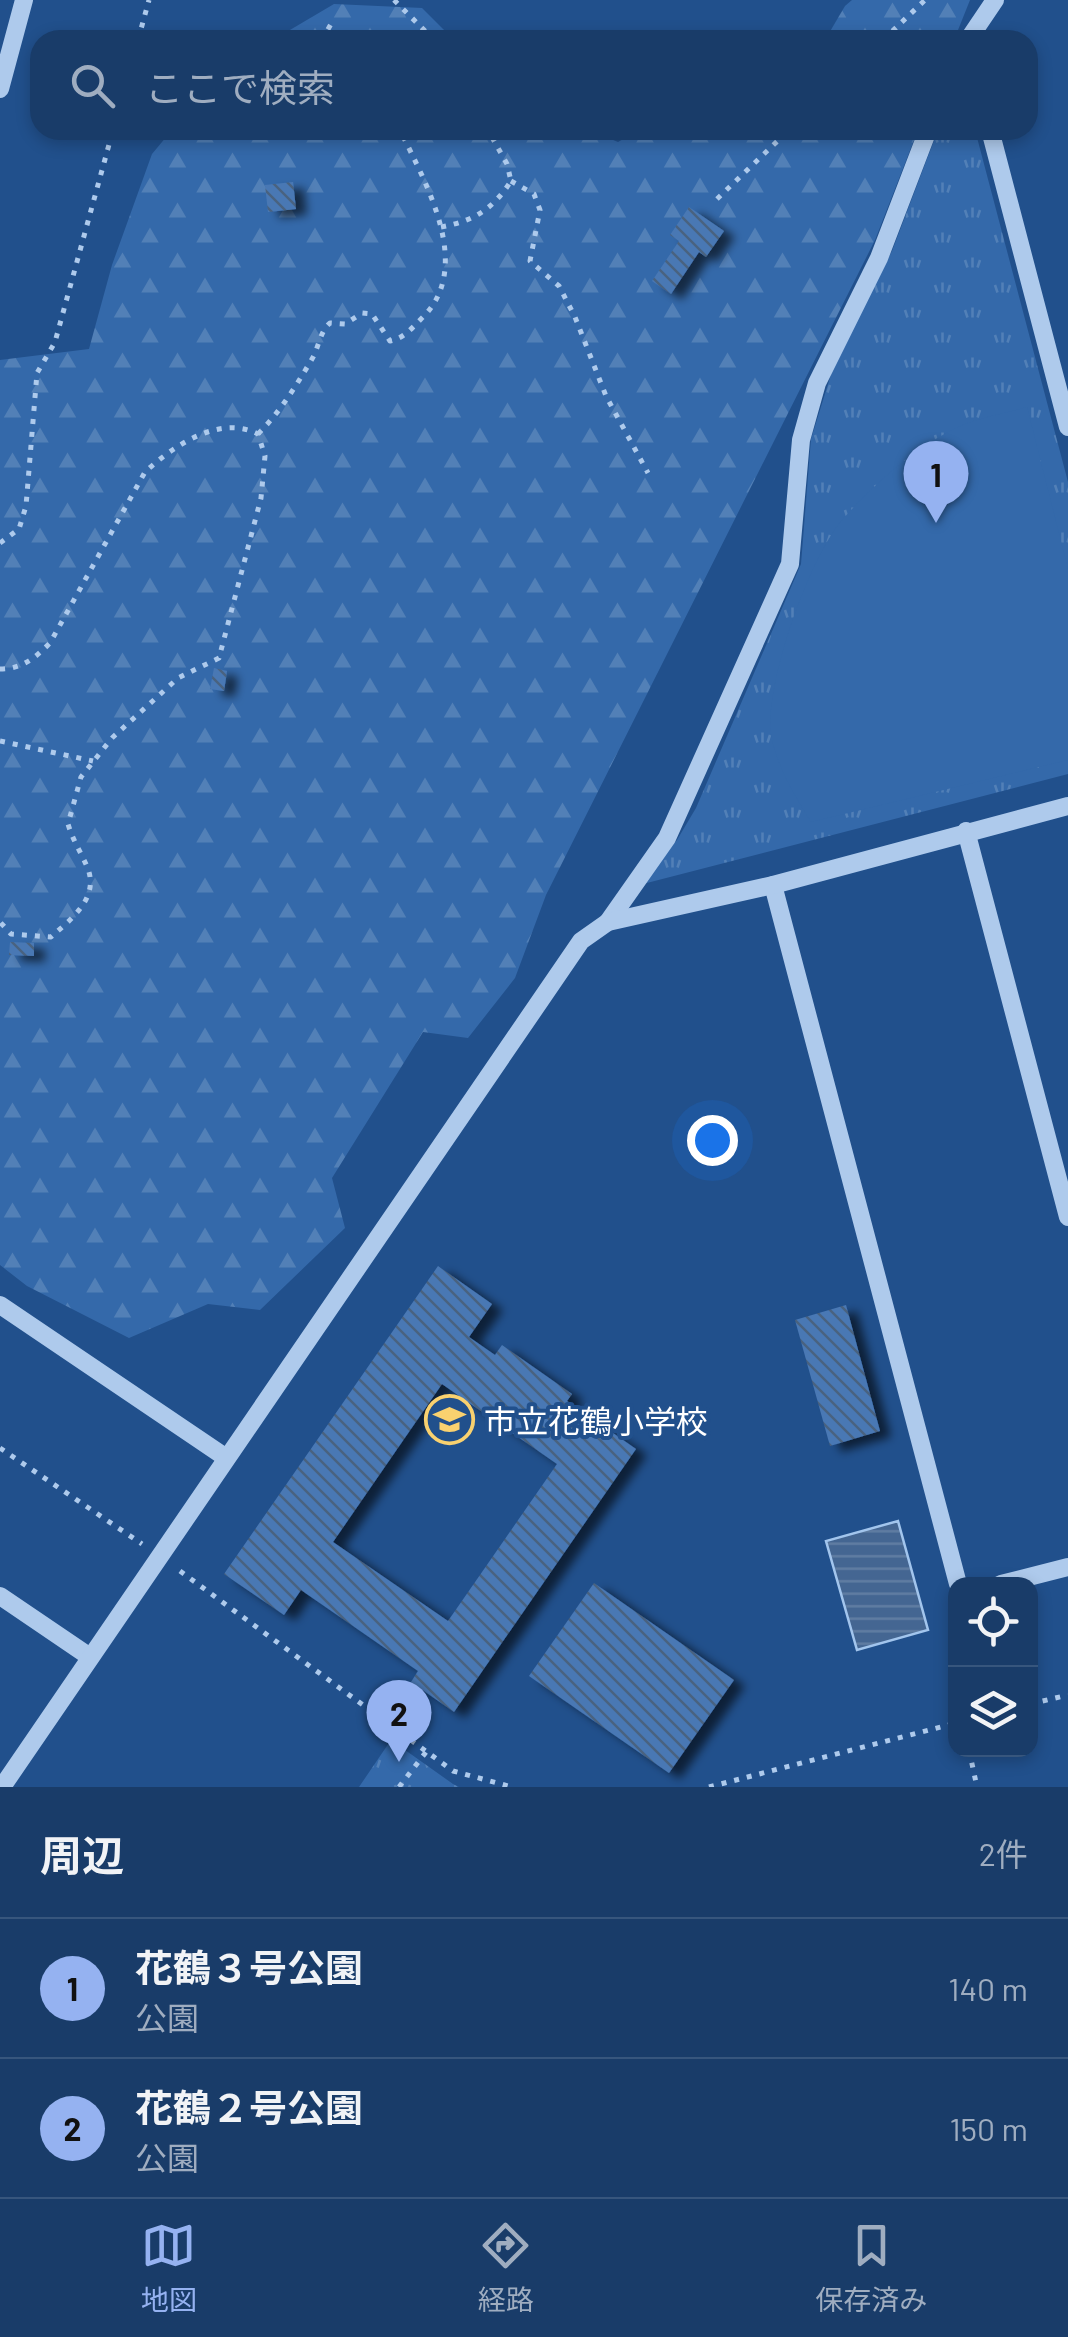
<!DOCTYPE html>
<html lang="ja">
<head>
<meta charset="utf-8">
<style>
  :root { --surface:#193c69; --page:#22436f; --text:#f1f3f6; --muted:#9fadc0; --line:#37567d; --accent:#95b2f1 }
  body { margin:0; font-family:Barlow,"Noto Sans JP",sans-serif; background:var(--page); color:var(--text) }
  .controls { position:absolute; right:30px; bottom:30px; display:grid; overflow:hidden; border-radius:20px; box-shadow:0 5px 15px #0003 }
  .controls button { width:90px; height:90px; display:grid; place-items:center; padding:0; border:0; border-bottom:2px solid var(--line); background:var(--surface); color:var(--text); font:50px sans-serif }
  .you { position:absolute; left:712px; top:1140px; width:35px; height:35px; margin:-25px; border:8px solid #fff; border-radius:50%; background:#1a73e8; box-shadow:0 0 0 15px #1a73e833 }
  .badge { display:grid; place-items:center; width:65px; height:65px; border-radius:50%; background:var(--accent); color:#111; font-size:32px; font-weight:700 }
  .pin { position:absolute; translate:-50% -82px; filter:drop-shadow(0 2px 5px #0008) }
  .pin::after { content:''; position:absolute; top:52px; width:35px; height:30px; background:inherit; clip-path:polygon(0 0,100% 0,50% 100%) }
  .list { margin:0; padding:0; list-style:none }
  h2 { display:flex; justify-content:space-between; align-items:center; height:130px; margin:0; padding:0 40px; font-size:42px }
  h2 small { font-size:32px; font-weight:400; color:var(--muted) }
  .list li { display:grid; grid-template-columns:65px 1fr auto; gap:30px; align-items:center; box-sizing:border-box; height:140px; padding:0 40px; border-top:2px solid var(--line) }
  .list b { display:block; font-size:38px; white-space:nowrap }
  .list p { margin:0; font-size:32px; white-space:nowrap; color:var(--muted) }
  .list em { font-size:32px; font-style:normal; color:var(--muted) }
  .icon { flex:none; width:55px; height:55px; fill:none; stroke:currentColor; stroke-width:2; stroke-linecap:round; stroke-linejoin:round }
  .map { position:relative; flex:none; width:1068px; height:1787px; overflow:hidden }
  .search { position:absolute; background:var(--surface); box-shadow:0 5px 15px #0003; left:30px; right:30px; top:30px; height:110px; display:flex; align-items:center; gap:25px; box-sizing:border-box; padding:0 35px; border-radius:30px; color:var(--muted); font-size:38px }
  .sheet { height:410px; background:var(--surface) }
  nav { display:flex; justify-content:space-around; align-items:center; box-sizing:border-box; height:140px; border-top:2px solid var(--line); background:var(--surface); font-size:28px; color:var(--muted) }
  nav a { display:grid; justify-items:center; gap:5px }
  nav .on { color:var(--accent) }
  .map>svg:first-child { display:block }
  .grass { fill:url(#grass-tufts) }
  .forest { fill:url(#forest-firs) }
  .pitch { fill:#3469aa }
  .water { fill:url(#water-rules); stroke:#a2c5ed; stroke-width:2.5 }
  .building { fill:url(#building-back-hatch); fill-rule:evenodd; filter:url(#shadow) }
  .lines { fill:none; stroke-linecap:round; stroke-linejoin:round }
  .path { stroke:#aecaec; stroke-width:5; stroke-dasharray:5 8; stroke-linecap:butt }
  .minor { stroke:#aecaec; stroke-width:18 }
  .labels { text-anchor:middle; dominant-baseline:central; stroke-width:8; stroke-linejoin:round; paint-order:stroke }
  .poi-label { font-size:32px; fill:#fff; stroke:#21508c; text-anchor:start }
</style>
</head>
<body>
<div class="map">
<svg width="1068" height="1787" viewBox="0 0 1068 1787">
  <defs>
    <pattern id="grass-tufts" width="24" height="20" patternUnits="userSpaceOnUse" patternTransform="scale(2.5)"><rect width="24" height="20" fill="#3469aa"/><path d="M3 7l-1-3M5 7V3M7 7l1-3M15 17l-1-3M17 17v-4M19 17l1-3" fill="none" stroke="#5280b7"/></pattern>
    <pattern id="forest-firs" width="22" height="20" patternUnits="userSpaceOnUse" patternTransform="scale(2.5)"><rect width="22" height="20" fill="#3469aa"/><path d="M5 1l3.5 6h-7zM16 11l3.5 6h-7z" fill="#5280b7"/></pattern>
    <pattern id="water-rules" width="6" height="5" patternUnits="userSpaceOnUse" patternTransform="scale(2.5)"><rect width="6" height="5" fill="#446692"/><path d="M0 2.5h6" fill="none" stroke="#607da2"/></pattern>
    <pattern id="building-back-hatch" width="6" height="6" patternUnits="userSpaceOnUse" patternTransform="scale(2.5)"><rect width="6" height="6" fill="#4978b4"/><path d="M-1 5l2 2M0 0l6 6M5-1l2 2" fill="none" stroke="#4a6280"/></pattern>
    <filter id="shadow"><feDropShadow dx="11" dy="6" stdDeviation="5" flood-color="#0009"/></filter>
  </defs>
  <rect width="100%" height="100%" fill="#21508c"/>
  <!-- grass -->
  <g class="grass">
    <polygon points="938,130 975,130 1068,482 1068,774 639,885 677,840 696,808 801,564 811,439 833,368 892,251"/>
    <polygon points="391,1740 453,1784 459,1787 359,1787"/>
  </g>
  <!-- forest -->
  <g class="forest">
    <polygon points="852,0 970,0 954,40 825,40 845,6"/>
    <polygon points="334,4 422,8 454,40 273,40"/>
    <polygon points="172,130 589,130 618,142 640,130 918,130 875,240 546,895 515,978 468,1038 423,1032 332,1178 345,1228 260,1310 208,1304 129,1338 27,1286 0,1265 0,360 89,349 112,265 152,154"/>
  </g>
  <!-- pitch -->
  <path class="pitch" d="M1027,407L1068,569V760L811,822C795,796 779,770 772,740C761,692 810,555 843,519C872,486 909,453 948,432C973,418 1000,415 1027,407Z"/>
  <!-- water -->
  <polygon class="water" points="898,1521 928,1630 857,1650 826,1541"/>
  <!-- building -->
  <g class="building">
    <polygon points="293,182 296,209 268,212 265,185"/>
    <polygon points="689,207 724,231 706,257 699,252 671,294 652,281 679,241 670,235"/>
    <polygon points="214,668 227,671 224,691 210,689"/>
    <polygon points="10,942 34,943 34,956 9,955"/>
    <path d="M438,1266L492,1304L469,1337L495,1355L502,1345L572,1394L567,1401L636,1449L454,1712L411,1682L418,1671L301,1590L284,1615L224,1574ZM442,1384L557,1464L448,1621L333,1542Z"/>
    <polygon points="846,1305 880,1431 830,1446 795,1320"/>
    <polygon points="594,1583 734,1680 669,1773 529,1676"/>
  </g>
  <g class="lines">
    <!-- path -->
    <g class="path">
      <polyline points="394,0 434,40"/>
      <polyline points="327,26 351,40"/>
      <polyline points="138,40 149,0"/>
      <polyline points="883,40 925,0"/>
      <polyline points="511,181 534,194 540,210 530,261 559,286 575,317 606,396 648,473"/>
      <polyline points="717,199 789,130"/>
      <path d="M441,227C474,221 493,209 511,181L507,164L488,130"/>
      <path d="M258,434C280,412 296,386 312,359C319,347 320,331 330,323L345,324L362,313L372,314L390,341C404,338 411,329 421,319C475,268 426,184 400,130"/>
      <polyline points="0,543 19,529 26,506 37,373 55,342 113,130"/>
      <path d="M0,669C22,669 35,658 50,643L145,472C173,446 220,414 258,434L265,456L261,498L219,658L178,678L112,738L81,777L68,824C73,841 82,854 88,869C99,899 70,920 51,937L11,934L0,922"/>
      <polyline points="0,741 93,761"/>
      <polyline points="0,1448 142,1544"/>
      <polyline points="180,1571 453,1771 512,1787"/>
      <polyline points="1030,1704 1068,1695"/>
      <polyline points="969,1750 977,1787"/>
      <polyline points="399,1787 426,1752"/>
      <polyline points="709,1787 956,1723"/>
    </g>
    <!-- minor -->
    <g class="minor">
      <polyline points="968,40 995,0"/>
      <polyline points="0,89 24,0"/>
      <polyline points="990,130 1068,427"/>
      <polyline points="966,831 1068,1217"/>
      <polyline points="773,885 958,1584"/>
      <polyline points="608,922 667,838 790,564 801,440 817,383 879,258 928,130"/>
      <polyline points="0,1305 225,1457"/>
      <polyline points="1001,1584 1068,1567"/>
      <polyline points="0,1596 90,1657"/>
      <polyline points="2,1787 581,941 608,922 773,885 1068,806"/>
    </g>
  </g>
  <!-- icons -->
  <defs>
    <symbol id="school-ring" viewBox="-11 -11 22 22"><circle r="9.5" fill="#21508c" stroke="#f9d16f" stroke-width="1.5"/><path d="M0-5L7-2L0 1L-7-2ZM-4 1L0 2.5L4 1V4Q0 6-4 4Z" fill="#f9d16f"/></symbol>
  </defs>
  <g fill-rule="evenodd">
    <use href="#school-ring" x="422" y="1392" width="55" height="55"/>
  </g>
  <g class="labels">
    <!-- poi labels -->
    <g class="poi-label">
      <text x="484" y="1420">市立花鶴小学校</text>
    </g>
  </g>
</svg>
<div class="controls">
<button><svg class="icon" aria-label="locate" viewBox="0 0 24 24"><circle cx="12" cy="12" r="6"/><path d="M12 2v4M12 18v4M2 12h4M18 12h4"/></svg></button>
<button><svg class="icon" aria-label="layers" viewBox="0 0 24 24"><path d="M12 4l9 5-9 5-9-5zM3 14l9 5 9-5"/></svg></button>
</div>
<div class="you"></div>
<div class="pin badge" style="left:936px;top:523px">1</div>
<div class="pin badge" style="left:399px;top:1762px">2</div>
<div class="search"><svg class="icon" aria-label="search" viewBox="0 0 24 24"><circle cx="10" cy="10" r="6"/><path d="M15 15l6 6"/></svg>ここで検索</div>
</div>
<section class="sheet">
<h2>周辺<small>2件</small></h2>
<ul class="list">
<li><span class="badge">1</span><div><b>花鶴３号公園</b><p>公園</p></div><em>140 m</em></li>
<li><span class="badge">2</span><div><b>花鶴２号公園</b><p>公園</p></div><em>150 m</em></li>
</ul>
</section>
<nav>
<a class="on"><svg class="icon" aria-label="map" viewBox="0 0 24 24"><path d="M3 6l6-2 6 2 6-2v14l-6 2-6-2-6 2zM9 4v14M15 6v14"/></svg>地図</a>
<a><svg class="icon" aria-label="directions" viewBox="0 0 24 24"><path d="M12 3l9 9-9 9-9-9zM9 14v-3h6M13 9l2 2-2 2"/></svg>経路</a>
<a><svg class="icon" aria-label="saved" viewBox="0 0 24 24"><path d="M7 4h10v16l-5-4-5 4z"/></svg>保存済み</a>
</nav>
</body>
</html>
